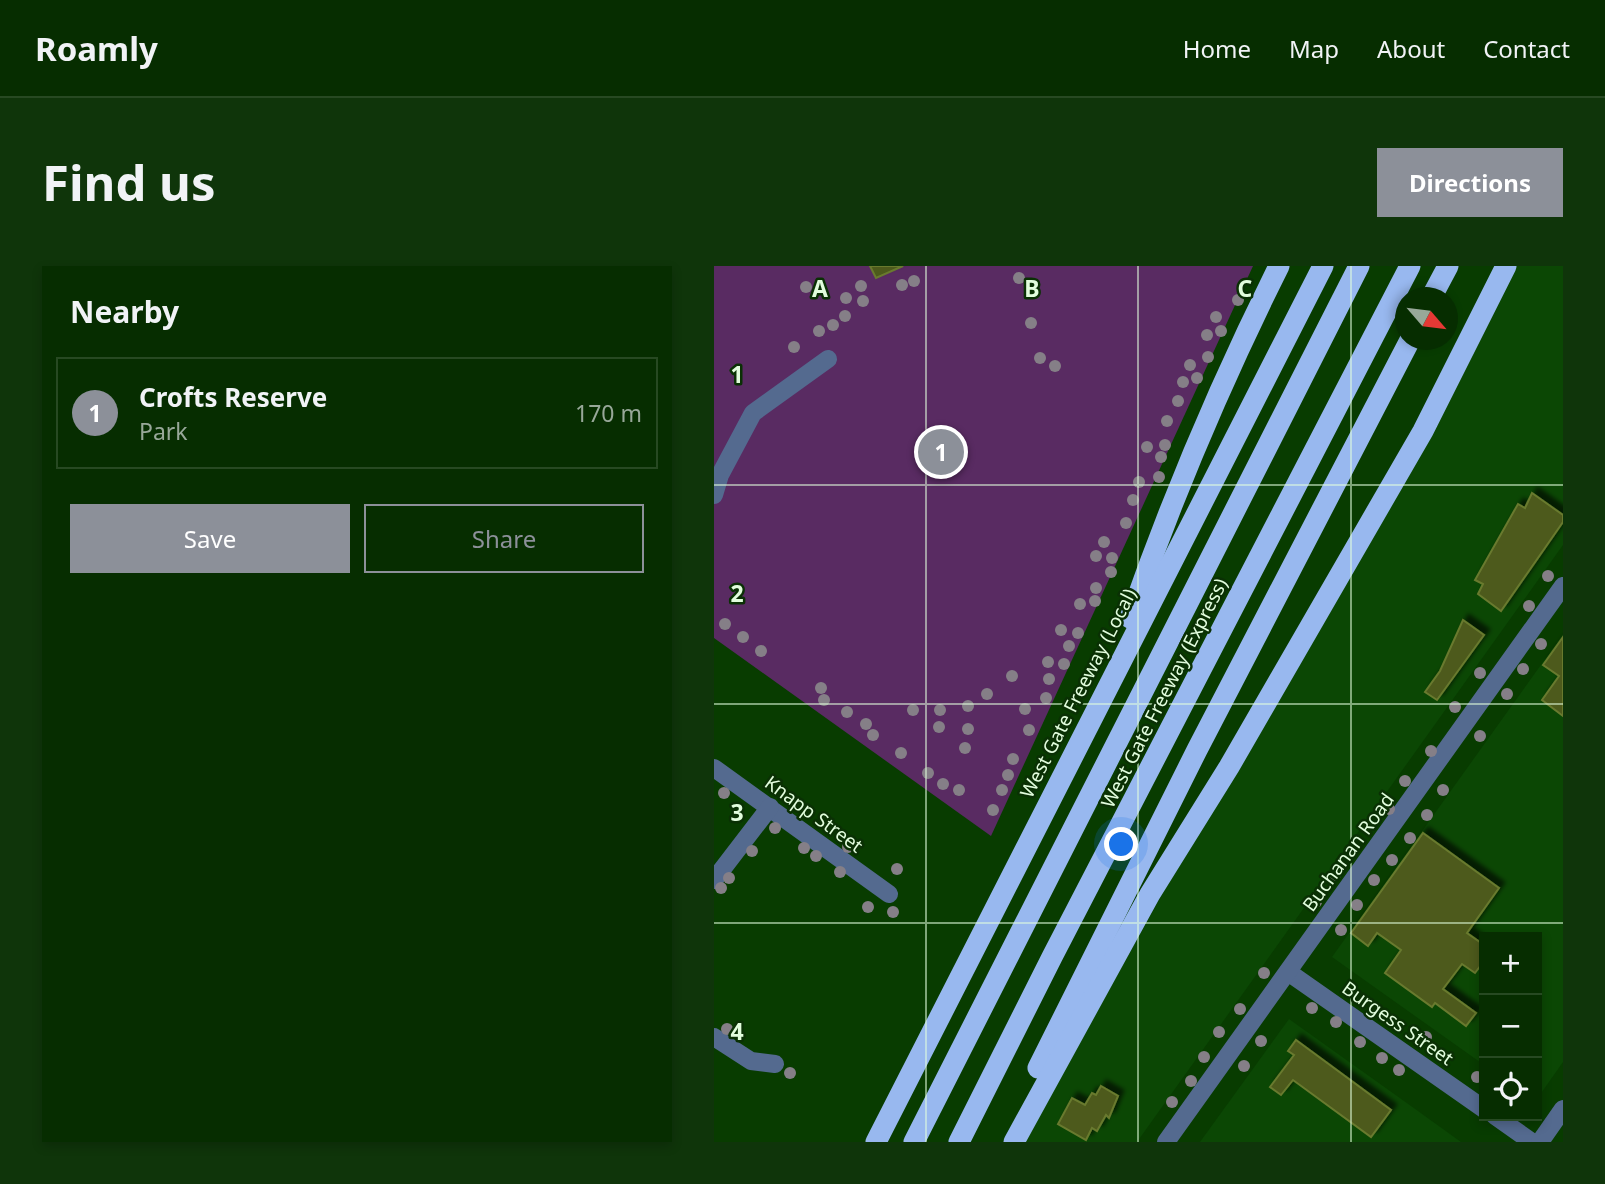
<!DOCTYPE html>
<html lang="en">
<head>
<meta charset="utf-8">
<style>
  :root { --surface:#062d00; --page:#0f350a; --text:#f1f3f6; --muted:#98a899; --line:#274922; --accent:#8c9099 }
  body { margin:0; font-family:"Noto Sans",sans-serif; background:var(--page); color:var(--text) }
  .controls { position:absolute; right:21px; bottom:21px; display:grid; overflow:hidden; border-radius:0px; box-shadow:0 4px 10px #0003 }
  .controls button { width:63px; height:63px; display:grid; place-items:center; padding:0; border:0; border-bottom:2px solid var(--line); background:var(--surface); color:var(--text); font:35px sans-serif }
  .compass { position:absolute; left:681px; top:21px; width:63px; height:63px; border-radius:50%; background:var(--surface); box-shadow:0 4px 10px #0003; rotate:118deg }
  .you { position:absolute; left:408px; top:579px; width:24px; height:24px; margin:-18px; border:5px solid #fff; border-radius:50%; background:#1a73e8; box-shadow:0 0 0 10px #1a73e833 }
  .badge { display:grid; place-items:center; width:46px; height:46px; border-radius:50%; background:var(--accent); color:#fff; font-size:23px; font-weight:700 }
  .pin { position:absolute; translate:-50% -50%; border:4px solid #fff; box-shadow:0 2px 7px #0006 }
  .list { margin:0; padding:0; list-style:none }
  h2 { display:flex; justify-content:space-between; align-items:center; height:91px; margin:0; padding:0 28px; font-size:30px }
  h2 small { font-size:23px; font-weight:400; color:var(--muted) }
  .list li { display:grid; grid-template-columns:46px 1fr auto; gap:21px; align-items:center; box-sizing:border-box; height:112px; margin:0 14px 14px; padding:0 14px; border:2px solid var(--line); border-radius:0px }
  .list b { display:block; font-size:26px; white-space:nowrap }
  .list p { margin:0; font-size:23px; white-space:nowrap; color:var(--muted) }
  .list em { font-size:23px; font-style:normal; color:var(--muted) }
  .actions { display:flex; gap:14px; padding:21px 28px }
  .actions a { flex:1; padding:16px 0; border:2px solid var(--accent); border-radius:0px; text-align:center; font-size:24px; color:var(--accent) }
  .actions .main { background:var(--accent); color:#fff }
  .icon { flex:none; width:38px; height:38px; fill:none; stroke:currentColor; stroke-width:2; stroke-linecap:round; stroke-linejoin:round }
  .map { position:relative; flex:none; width:849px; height:876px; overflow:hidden; border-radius:0px }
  header { display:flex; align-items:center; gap:42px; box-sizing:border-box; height:98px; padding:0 35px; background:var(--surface); border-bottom:2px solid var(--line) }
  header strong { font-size:33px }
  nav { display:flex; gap:38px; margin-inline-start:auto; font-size:24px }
  .intro { display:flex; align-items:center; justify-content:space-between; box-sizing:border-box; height:168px; padding:0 42px }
  h1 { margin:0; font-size:49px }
  .button { padding:18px 32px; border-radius:0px; background:var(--accent); color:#fff; font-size:24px; font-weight:700 }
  main { display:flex; gap:42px; padding:0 42px }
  aside { flex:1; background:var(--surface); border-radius:0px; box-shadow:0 4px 10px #0003 }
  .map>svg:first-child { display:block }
  .built { fill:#0b4704 }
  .green { fill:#592b62 }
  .building { fill:#4d5a1d; stroke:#697a2f; stroke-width:2; filter:url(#shadow) }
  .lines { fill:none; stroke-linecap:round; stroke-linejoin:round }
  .minor { stroke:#546a8f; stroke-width:18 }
  .highway { stroke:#98b8ef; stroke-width:21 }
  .tree { fill:#857f87 }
  .grid { fill:none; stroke:#e2fddd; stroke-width:2; stroke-opacity:0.55 }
  .labels { text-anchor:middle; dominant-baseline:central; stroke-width:5; stroke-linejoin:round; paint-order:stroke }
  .street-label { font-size:19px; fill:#e2fddd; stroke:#0a3004 }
  .grid-label { font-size:23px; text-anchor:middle; font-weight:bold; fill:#e2fddd; stroke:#0a3004; stroke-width:5; stroke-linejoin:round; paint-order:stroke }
</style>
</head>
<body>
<header>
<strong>Roamly</strong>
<nav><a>Home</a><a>Map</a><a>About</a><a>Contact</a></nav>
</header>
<div class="intro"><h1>Find us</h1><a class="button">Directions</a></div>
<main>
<aside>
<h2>Nearby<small></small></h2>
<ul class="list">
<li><span class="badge">1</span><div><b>Crofts Reserve</b><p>Park</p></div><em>170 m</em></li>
</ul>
<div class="actions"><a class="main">Save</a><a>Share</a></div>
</aside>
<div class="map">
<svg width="849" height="876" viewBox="0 0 849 876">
  <defs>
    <filter id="shadow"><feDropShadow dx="5.5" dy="-5.5" stdDeviation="2" flood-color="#0009"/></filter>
  </defs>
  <rect width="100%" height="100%" fill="#083c00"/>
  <!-- built -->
  <g class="built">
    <polygon points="799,0 849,0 849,279 423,876 310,876"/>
    <polygon points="849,368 849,796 823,833 823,671 770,671 770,799 618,691"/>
    <polygon points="575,753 697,840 747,876 486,876"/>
  </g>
  <!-- green -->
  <polygon class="green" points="0,0 539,0 277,570 0,372"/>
  <!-- building -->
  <g class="building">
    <polygon points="156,0 189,0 162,12"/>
    <polygon points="818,227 849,249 849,256 787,345 764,328 769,318 761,314 804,238 811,242"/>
    <polygon points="749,354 770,369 723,434 711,426 726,405"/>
    <polygon points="849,371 849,450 828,434 845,410 829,399"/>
    <polygon points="709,567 785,622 753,667 770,679 770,695 761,707 748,698 729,723 762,747 752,760 721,737 718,741 671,707 687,684 663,667 654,680 637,667"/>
    <polygon points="582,774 677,844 657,871 579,814 567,829 556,821 580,789 574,785"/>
    <polygon points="387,820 404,830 395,852 392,849 383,865 378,862 372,874 344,858 358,832 371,839 378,827 382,829"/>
  </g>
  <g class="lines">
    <!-- minor -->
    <g class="minor">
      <polyline points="0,229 6,209 39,147 114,93"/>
      <polyline points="0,502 175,628"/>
      <polyline points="0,614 56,541"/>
      <polyline points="574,706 770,843"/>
      <polyline points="0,771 37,795 61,798"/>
      <polyline points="781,850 818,876"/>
      <polyline points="452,876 849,320"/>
      <polyline points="826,876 849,843"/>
    </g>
    <!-- highway -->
    <g class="highway">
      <polyline points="717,32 734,0"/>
      <path d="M416,352C458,232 508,114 565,0"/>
      <polyline points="324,802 483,484 696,74"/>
      <polyline points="162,876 609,0"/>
      <polyline points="200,876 645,0"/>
      <polyline points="245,876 338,691 696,0"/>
      <polyline points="300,876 436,628 515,501 709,165 792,0"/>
    </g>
  </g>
  <!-- trees -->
  <g class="tree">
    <circle cx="305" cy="12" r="6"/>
    <circle cx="200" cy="15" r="6"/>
    <circle cx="188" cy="19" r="6"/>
    <circle cx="147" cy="20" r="6"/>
    <circle cx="92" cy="21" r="6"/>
    <circle cx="132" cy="32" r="6"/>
    <circle cx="524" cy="34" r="6"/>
    <circle cx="149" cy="35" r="6"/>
    <circle cx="131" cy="50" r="6"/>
    <circle cx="502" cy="51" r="6"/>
    <circle cx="317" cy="57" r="6"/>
    <circle cx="119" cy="59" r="6"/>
    <circle cx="105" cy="65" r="6"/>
    <circle cx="507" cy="65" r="6"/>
    <circle cx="493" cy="69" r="6"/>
    <circle cx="80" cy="81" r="6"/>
    <circle cx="494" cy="91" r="6"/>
    <circle cx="326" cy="92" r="6"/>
    <circle cx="476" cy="99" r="6"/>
    <circle cx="341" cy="100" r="6"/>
    <circle cx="483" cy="112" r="6"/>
    <circle cx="469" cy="116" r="6"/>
    <circle cx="464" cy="135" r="6"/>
    <circle cx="453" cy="155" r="6"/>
    <circle cx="451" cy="179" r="6"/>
    <circle cx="433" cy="181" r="6"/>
    <circle cx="447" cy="191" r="6"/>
    <circle cx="445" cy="211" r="6"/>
    <circle cx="425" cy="216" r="6"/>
    <circle cx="419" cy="234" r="6"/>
    <circle cx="412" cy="257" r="6"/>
    <circle cx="390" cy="276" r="6"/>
    <circle cx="382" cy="290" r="6"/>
    <circle cx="398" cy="292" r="6"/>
    <circle cx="397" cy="306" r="6"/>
    <circle cx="834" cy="310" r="6"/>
    <circle cx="382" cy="322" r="6"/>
    <circle cx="381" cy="335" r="6"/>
    <circle cx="366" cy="338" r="6"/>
    <circle cx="815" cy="340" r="6"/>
    <circle cx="11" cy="358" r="6"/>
    <circle cx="347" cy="364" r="6"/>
    <circle cx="364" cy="367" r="6"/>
    <circle cx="29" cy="371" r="6"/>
    <circle cx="827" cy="378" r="6"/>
    <circle cx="355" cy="380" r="6"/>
    <circle cx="47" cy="385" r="6"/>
    <circle cx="334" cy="396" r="6"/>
    <circle cx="350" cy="398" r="6"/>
    <circle cx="809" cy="403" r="6"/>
    <circle cx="766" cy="407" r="6"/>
    <circle cx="298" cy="410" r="6"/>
    <circle cx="335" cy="413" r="6"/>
    <circle cx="107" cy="422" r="6"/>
    <circle cx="273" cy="428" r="6"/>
    <circle cx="793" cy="428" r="6"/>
    <circle cx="332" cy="432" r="6"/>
    <circle cx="110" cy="434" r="6"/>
    <circle cx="254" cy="440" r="6"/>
    <circle cx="741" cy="441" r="6"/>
    <circle cx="311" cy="443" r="6"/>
    <circle cx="199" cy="444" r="6"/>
    <circle cx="226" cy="444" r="6"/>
    <circle cx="133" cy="446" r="6"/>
    <circle cx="152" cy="458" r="6"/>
    <circle cx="225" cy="461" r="6"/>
    <circle cx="254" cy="463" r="6"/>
    <circle cx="315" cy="464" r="6"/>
    <circle cx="159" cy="469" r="6"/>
    <circle cx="766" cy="470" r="6"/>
    <circle cx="251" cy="482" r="6"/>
    <circle cx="717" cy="485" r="6"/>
    <circle cx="187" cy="487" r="6"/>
    <circle cx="299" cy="493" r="6"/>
    <circle cx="214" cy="507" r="6"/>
    <circle cx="294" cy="509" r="6"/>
    <circle cx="691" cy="515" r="6"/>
    <circle cx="229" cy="518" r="6"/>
    <circle cx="245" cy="524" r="6"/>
    <circle cx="288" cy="524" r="6"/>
    <circle cx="729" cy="524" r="6"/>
    <circle cx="10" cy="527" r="6"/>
    <circle cx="675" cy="543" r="6"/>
    <circle cx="279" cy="544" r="6"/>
    <circle cx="713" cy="549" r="6"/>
    <circle cx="61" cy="562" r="6"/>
    <circle cx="696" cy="572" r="6"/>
    <circle cx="134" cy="581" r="6"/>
    <circle cx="90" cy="582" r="6"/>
    <circle cx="38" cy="585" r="6"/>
    <circle cx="637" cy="586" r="6"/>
    <circle cx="102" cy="590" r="6"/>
    <circle cx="678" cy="594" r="6"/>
    <circle cx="183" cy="603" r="6"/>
    <circle cx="126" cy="606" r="6"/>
    <circle cx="621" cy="609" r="6"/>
    <circle cx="15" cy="612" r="6"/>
    <circle cx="660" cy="614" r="6"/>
    <circle cx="7" cy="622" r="6"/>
    <circle cx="602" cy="636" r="6"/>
    <circle cx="643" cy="639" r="6"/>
    <circle cx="154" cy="641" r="6"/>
    <circle cx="179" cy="646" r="6"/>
    <circle cx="627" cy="664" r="6"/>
    <circle cx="550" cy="707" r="6"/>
    <circle cx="598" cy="742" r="6"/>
    <circle cx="526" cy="743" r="6"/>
    <circle cx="622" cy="756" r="6"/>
    <circle cx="13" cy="763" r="6"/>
    <circle cx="505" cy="766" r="6"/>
    <circle cx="712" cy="771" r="6"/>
    <circle cx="547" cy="775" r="6"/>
    <circle cx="646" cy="776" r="6"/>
    <circle cx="490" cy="791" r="6"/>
    <circle cx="668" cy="792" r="6"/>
    <circle cx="530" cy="800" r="6"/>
    <circle cx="685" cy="804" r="6"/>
    <circle cx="76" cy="807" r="6"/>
    <circle cx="763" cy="811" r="6"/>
    <circle cx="477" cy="815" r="6"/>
    <circle cx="458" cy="836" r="6"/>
  </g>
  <!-- grid -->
  <path class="grid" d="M212,0V876M424,0V876M637,0V876M0,219H849M0,438H849M0,657H849"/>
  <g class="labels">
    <!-- street labels -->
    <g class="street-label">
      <text transform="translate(364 427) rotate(-63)">West Gate Freeway (Local)</text>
      <text transform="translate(450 427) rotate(-63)">West Gate Freeway (Express)</text>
      <text transform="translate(100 548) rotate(36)">Knapp Street</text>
      <text transform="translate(634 586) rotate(-54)">Buchanan Road</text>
      <text transform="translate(684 757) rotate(35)">Burgess Street</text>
    </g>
  </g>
  <g class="grid-label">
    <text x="106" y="31">A</text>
    <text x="318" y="31">B</text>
    <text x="531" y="31">C</text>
    <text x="23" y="117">1</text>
    <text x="23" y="336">2</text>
    <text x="23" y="555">3</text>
    <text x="23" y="774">4</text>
  </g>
</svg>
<div class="controls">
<button>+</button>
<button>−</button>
<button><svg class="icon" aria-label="locate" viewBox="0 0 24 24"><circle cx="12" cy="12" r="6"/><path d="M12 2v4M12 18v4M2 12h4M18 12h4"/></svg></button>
</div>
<svg class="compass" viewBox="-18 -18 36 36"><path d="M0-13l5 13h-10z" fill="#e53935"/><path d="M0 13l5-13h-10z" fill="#98a899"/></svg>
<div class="you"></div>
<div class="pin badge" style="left:227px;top:186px">1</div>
</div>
</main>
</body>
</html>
